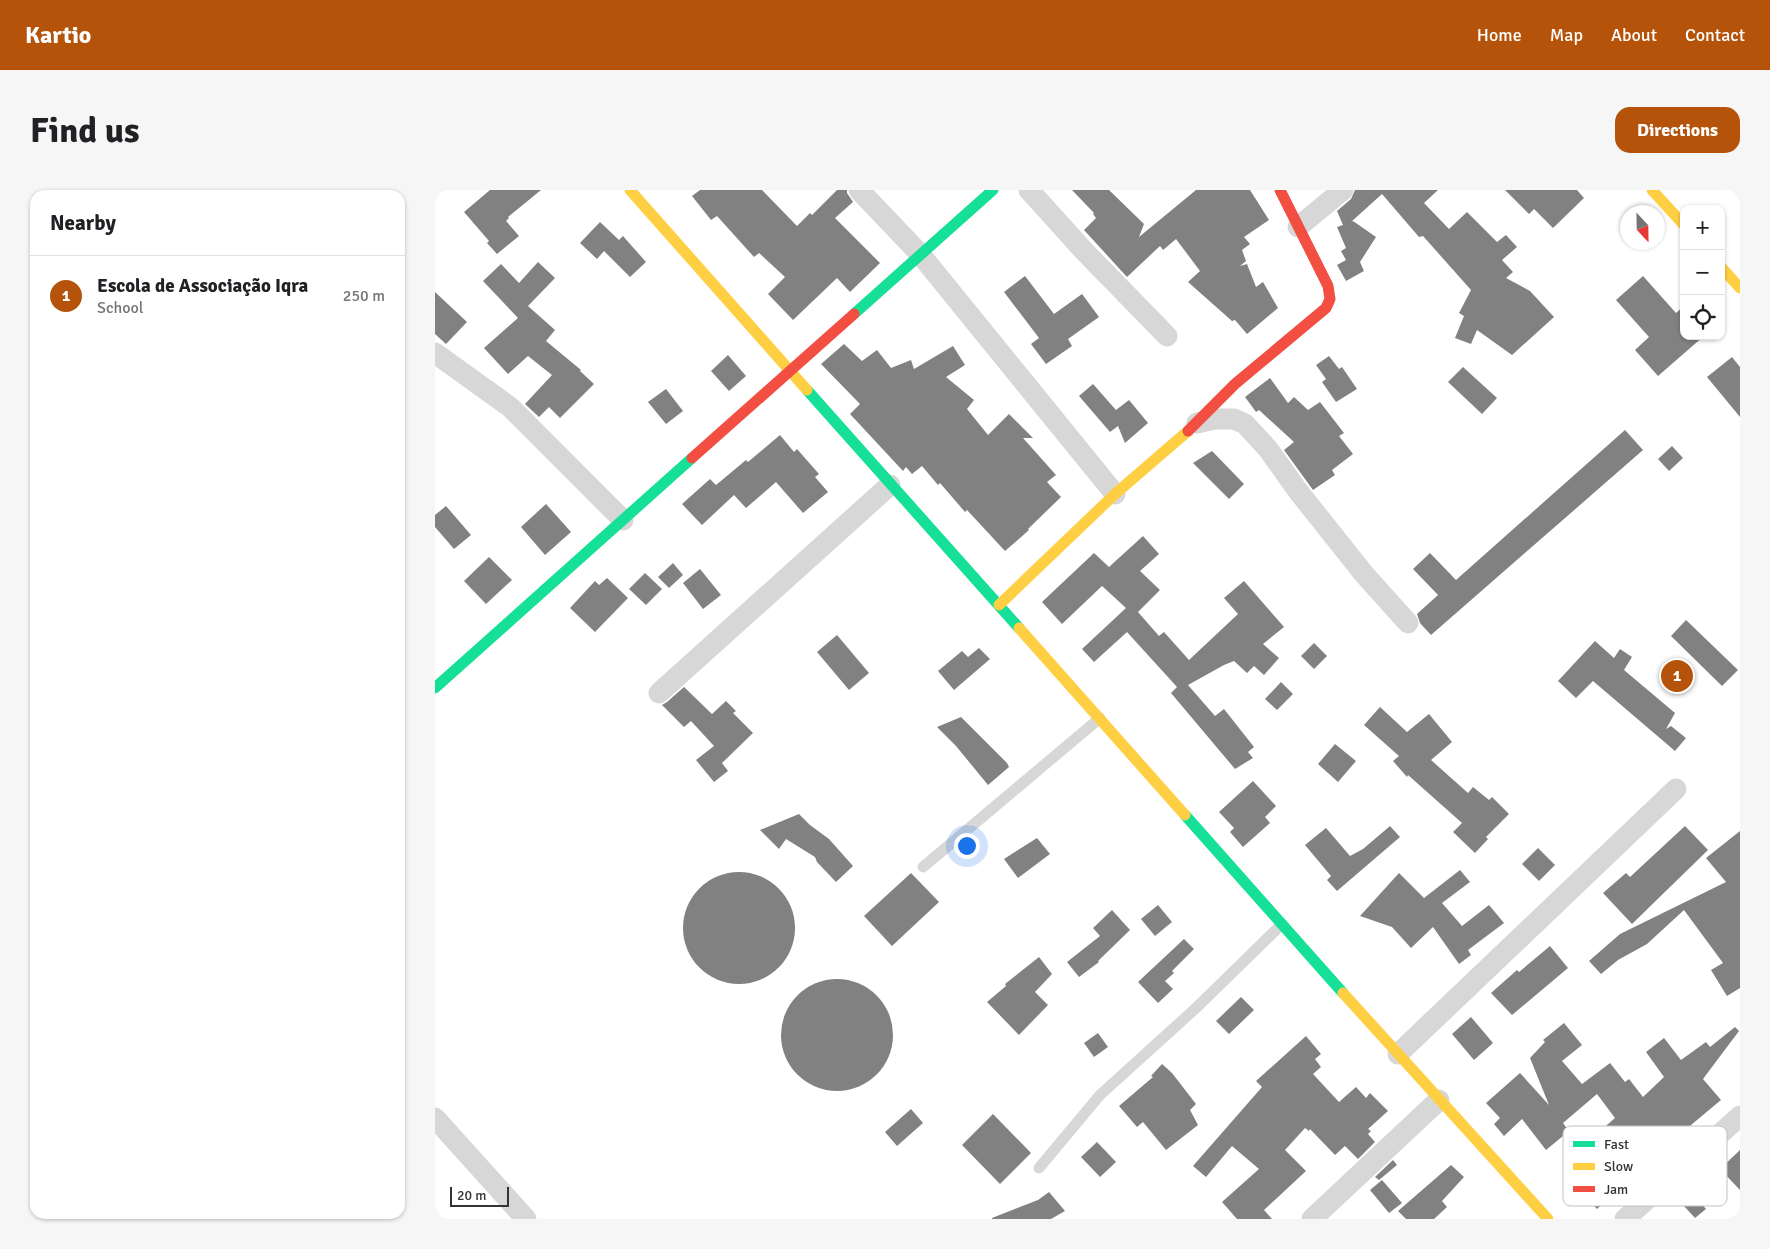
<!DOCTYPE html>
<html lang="en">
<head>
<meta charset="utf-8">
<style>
  :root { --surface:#fff; --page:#f6f6f6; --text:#202124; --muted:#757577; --line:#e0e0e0; --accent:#b45309 }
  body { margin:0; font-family:Signika,sans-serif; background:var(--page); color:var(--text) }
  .controls { position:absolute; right:15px; top:15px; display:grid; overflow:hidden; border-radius:10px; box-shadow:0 1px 4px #0004 }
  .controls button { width:45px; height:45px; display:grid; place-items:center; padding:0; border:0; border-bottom:1px solid var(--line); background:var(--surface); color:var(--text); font:25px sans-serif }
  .compass { position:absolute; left:1185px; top:15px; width:45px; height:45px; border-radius:50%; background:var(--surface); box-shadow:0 1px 4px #0004; rotate:158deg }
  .scale { position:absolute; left:15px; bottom:12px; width:59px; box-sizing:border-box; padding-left:5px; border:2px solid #333; border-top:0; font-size:14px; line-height:18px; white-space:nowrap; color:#333; -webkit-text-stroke:4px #fff; paint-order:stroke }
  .you { position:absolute; left:531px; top:655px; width:18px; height:18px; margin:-12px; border:4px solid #fff; border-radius:50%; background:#1a73e8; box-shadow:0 0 0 8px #1a73e833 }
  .badge { display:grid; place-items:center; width:32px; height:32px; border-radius:50%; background:var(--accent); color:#fff; font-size:16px; font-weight:700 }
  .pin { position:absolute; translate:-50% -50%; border:2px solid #fff; box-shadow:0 1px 5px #0006 }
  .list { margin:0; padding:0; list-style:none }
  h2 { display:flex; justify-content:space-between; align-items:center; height:65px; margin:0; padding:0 20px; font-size:21px }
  h2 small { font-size:16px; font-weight:400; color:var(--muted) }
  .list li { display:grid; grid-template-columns:32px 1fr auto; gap:15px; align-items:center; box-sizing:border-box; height:80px; padding:0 20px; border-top:1px solid var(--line) }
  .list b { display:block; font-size:19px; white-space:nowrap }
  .list p { margin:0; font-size:16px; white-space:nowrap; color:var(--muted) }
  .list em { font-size:16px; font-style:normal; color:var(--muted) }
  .icon { flex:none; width:28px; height:28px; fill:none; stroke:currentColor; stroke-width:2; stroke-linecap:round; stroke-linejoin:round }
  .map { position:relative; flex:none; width:1305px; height:1029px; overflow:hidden; border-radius:15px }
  header { display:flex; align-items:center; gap:30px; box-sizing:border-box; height:70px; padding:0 25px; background:var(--accent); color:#fff }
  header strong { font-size:24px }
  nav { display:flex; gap:28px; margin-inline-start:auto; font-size:18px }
  .intro { display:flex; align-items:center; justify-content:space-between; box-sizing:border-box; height:120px; padding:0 30px }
  h1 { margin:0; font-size:35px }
  .button { padding:12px 22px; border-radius:15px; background:var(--accent); color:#fff; font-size:18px; font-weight:700 }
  main { display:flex; gap:30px; padding:0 30px }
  aside { flex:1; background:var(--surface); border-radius:15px; box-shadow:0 1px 4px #0004 }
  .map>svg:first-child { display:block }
  .building { fill:#818181 }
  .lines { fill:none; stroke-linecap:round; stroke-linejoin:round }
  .lane { stroke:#d7d7d7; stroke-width:11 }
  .street { stroke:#d7d7d7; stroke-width:21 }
  .fast { stroke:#16e098; stroke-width:11 }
  .slow { stroke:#ffcf43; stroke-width:11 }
  .jam { stroke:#f24e42; stroke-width:11 }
  .key { fill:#fff; stroke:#c2c2c2; stroke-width:1 }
  .key-label { font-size:14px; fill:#333 }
</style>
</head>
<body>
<header>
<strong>Kartio</strong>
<nav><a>Home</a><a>Map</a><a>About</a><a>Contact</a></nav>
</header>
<div class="intro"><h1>Find us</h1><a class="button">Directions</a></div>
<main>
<aside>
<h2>Nearby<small></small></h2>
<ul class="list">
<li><span class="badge">1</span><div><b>Escola de Associação Iqra</b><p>School</p></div><em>250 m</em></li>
</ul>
</aside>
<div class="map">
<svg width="1305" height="1029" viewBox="0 0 1305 1029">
  <rect width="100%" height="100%" fill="#fff"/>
  <!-- building -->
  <g class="building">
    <polygon points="55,0 106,0 73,27 74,28 71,31 84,46 62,64 52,53 54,51 29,22"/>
    <polygon points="265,0 327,0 362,36 375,23 377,25 402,0 412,0 412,3 418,12 400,28 445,73 415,102 402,88 358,130 333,104 350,87 324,63 319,67 282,26 276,30 257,6"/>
    <polygon points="637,0 674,0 709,34 704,47 761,0 815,0 834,30 809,47 815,54 807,60 811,71 805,76 812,74 821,97 828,92 843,118 812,144 800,130 797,131 753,92 765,81 741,49 728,60 725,56 692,87 649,40 661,28 658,24 659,23"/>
    <polygon points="920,0 1003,0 989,13 1014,39 1032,22 1062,52 1071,45 1082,57 1067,70 1078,82 1071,88 1095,101 1119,127 1077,165 1042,140 1036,154 1020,148 1029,126 1024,123 1036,100 988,46 984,47 947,4 916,32 918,31 941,47 925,72 929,81 911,91 902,75 911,70 906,61 911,58 902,37 908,35 902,21 916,9"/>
    <polygon points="1070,0 1142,0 1149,8 1118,38 1099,19 1094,24"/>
    <polygon points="165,32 184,50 188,46 211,72 195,87 169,61 162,69 145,53"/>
    <polygon points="103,72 120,88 93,116 120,140 111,151 146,180 145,181 159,194 125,228 114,217 104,227 90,214 117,185 93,166 73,184 49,158 83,128 48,91 66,74 84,93"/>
    <polygon points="590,86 619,124 647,104 664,127 633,149 637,156 611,174 596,154 604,148 569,102"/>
    <polygon points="1208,86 1241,123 1249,116 1249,146 1269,146 1223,186 1200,160 1214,147 1181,110"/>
    <polygon points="0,102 32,132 11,154 0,144"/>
    <polygon points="409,154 427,171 442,160 456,178 476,170 479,179 518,156 530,175 511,187 539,210 532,219 553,245 574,224 598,248 588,248 621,285 612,292 626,307 593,339 594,340 570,361 532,320 530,322 505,293 503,295 487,276 477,284 471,277 468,281 415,224 425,214 386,174"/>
    <polygon points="293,165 311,186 294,201 276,181"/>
    <polygon points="894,166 904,179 907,177 922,199 901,212 887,192 891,189 881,175"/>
    <polygon points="1297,167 1305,177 1305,227 1272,187"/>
    <polygon points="1028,177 1062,208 1047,224 1013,192"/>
    <polygon points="835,188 853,213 859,207 873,220 885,212 909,243 904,246 918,264 897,280 900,285 878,300 849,260 859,252 824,220 821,222 810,207"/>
    <polygon points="658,194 681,220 694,210 713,233 690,253 683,236 675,242 644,206"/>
    <polygon points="231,199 248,221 231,234 213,212"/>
    <polygon points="1190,240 1208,260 996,445 985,433 982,424 1003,405 978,379 995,363 1021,390"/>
    <polygon points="345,245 359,262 362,259 384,284 380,287 393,302 368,323 341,292 311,318 299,305 267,335 247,314 275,289 281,295 311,270 313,272"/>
    <polygon points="1237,256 1248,268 1234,281 1223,269"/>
    <polygon points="777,261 809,294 794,309 758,273"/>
    <polygon points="111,314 136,342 110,365 86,337"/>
    <polygon points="11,316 36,345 19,359 0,337 0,325"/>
    <polygon points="708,346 724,364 705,381 725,400 703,422 724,446 729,442 754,470 803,424 789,408 809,391 849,437 828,454 844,468 829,485 819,476 812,483 799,471 789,475 753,495 780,526 789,519 819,557 813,562 818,568 800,579 736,503 742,497 692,442 659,472 647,459 691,418 667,396 627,434 607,412 659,363 674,377"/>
    <polygon points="54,367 77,390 51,414 29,391"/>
    <polygon points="238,373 248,385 234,398 223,387"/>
    <polygon points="265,379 286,405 268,419 248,393"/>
    <polygon points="210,383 227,399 211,415 194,399"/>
    <polygon points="172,388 193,408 160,442 135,418 160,391 164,395"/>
    <polygon points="1251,430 1303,480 1287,496 1236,446"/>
    <polygon points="402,445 434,483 414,500 382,462"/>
    <polygon points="1160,451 1179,468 1185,459 1197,467 1189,480 1240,523 1231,539 1236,536 1251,548 1240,561 1158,491 1141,508 1123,491"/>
    <polygon points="879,453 892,466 879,479 866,466"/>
    <polygon points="544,458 555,469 519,500 503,481 527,461 533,467"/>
    <polygon points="846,492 858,504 842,520 830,509"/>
    <polygon points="249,497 277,524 291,511 301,521 298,523 318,543 287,573 293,581 279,592 261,570 279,556 256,531 249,537 227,515 232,512"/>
    <polygon points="945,517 972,542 994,524 1017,552 996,570 1033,603 1038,597 1054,610 1057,607 1074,624 1051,647 1053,649 1040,663 1018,642 1027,633 973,585 972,587 958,571 964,566 929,535"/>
    <polygon points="526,527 572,573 574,577 553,595 521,556 502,537"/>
    <polygon points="900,554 921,571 903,592 883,574"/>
    <polygon points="818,591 841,616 830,627 835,633 808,657 795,642 799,638 784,622"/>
    <polygon points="364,624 375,635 394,649 418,676 401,692 382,672 380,667 351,649 344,659 325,640"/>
    <polygon points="955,636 965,647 902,701 892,690 896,686 870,655 891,638 915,666 928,659"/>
    <polygon points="1250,636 1273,660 1197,734 1168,703 1191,683 1195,687"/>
    <polygon points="1305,641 1305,798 1292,806 1276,780 1288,773 1249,720 1212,754 1183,770 1166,784 1154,771 1185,744 1291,692 1271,668"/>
    <polygon points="602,648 615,664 583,688 569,669"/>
    <polygon points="1103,658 1120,675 1104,691 1087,674"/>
    <polygon points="1025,680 1035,692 1007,713 1027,736 1054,715 1069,733 1033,760 1036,765 1024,774 998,737 976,758 957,737 925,726 964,683 989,708"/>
    <circle cx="304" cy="738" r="56"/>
    <polygon points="476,683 504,712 457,756 429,726"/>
    <polygon points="723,715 737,732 720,746 706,729"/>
    <polygon points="677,720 695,740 663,771 664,772 644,787 632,772 665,746 658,738"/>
    <polygon points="749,749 759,759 737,781 739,783 730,791 738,799 723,813 703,792"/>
    <polygon points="1115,756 1133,778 1077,825 1056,803 1082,780 1084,782"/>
    <polygon points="604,767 617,784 600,802 613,815 584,845 552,812 571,796 570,794"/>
    <circle cx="402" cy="845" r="56"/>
    <polygon points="806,807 819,820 794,844 781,831"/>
    <polygon points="1036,827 1058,853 1039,870 1017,844"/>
    <polygon points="1129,833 1147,855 1127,871 1147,894 1175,873 1190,892 1194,889 1208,907 1229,887 1211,862 1229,848 1246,870 1271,852 1275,857 1300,837 1304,841 1268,889 1286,910 1250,940 1259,951 1221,985 1220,983 1202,999 1195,990 1162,1019 1151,1007 1149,1009 1129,987 1157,962 1150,954 1180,928 1162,904 1128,933 1134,941 1111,960 1087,929 1069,946 1059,934 1065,928 1051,913 1085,883 1114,915 1095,868 1110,852 1108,850"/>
    <polygon points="663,843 673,857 659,867 649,853"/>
    <polygon points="871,846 886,864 880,869 886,877 878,884 904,912 921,897 931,908 935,903 953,921 933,939 936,941 933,944 940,952 923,969 910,956 900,965 875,939 874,941 870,938 850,960 871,981 829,1020 837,1029 802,1029 787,1012 824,979 797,956 771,987 758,976 827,897 821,891"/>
    <polygon points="727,874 737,883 761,914 755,920 763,935 731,960 708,932 702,937 684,916 718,887 716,886"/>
    <polygon points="476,919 488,933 462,956 450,942"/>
    <polygon points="558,924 596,963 565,994 527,955"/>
    <polygon points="662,952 681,972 665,987 646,967"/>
    <polygon points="1305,960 1305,1000 1285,979"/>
    <polygon points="958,970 962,975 944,990 940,987"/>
    <polygon points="1016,975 1029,987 1007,1011 1012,1017 999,1029 971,1029 963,1021"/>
    <polygon points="947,990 967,1013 954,1023 935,1000"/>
    <polygon points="1249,993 1271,1019 1260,1028 1237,1003"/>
    <polygon points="614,1002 630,1021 616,1029 557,1029 557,1028 603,1010"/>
  </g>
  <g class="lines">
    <!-- lane -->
    <g class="lane">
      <polyline points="488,677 665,528"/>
      <polyline points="604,978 665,905 761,818 847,734"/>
    </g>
    <!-- street -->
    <g class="street">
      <polyline points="424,0 485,64 680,304"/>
      <polyline points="594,0 650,62 732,146"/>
      <polyline points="863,37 908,0"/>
      <polyline points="0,163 75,217 188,330"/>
      <polyline points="762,233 780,229 799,229 810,234 833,259 863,301 929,384 973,433"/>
      <polyline points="224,503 455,295"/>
      <polyline points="963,864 1241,599"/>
      <polyline points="0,928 91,1029"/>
      <polyline points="877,1029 1004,910"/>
      <polyline points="1190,1029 1305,926"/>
    </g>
    <!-- fast -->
    <g class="fast">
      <polyline points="419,124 558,0"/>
      <polyline points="372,200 584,438"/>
      <polyline points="0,498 257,268"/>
      <polyline points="750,625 908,803"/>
    </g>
    <!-- slow -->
    <g class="slow">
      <polyline points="195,0 372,200"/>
      <polyline points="1217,0 1249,35"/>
      <polyline points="1286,77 1305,98"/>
      <polyline points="564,415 680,304 753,241"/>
      <polyline points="584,438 750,625"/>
      <polyline points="908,803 1113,1029"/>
    </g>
    <!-- jam -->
    <g class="jam">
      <polyline points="753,241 800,194 891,118 895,109 893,96 845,0"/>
      <polyline points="257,268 419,124"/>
    </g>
  </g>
  <!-- legend -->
  <rect x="1128" y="936" width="164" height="80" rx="8" class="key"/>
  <rect x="1138" y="951" width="22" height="6" fill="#16e098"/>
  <rect x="1138" y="973" width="22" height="7" fill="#ffcf43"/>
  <rect x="1138" y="996" width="22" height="6" fill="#f24e42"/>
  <g class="key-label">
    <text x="1169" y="959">Fast</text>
    <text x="1169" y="981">Slow</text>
    <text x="1169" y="1004">Jam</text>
  </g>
</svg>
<div class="controls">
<button>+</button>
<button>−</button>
<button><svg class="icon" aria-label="locate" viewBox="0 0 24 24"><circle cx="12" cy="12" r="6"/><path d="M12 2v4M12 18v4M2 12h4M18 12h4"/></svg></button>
</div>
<svg class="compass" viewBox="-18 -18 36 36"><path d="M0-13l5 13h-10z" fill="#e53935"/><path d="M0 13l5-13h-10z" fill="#757577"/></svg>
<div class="scale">20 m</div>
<div class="you"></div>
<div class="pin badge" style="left:1242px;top:486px">1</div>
</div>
</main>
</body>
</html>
